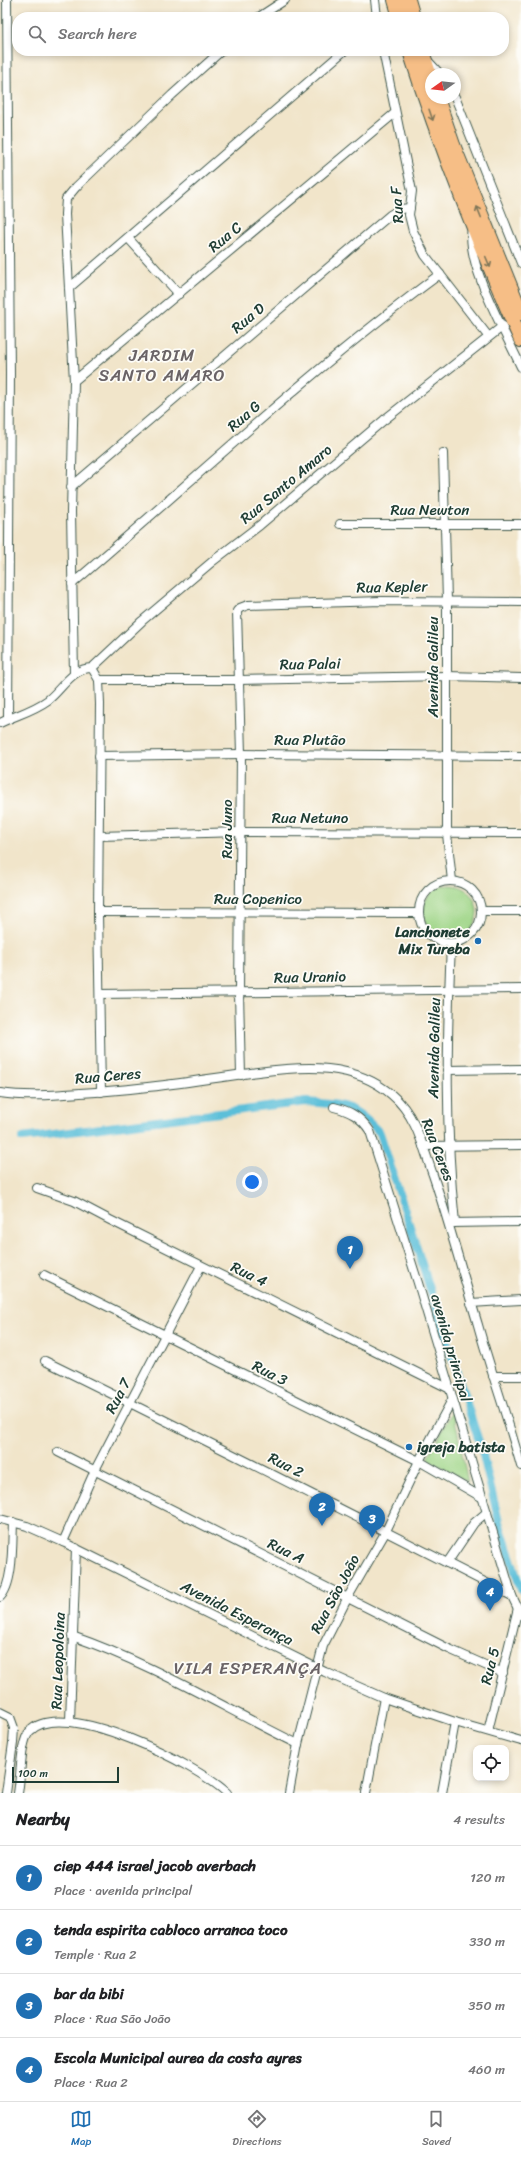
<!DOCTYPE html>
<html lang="en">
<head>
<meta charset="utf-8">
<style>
  :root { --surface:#fff; --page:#f2f2f2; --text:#202124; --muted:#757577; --line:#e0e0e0; --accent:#1f6fb2 }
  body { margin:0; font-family:Sriracha,sans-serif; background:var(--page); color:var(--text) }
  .controls { position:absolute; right:12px; bottom:12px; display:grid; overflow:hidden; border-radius:8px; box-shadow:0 2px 6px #0003 }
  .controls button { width:36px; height:36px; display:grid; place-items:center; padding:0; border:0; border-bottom:1px solid var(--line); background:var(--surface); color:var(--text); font:20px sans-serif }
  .compass { position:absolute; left:425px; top:68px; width:36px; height:36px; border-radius:50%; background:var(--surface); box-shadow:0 2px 6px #0003; rotate:255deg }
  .scale { position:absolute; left:12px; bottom:10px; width:107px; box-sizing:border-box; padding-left:4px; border:2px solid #1f3d34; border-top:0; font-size:11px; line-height:14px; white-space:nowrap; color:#1f3d34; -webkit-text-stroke:3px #fdfcf7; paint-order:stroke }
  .you { position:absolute; left:252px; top:1182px; width:14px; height:14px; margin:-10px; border:3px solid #fff; border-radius:50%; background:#1a73e8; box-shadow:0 0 0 6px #1a73e833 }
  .badge { display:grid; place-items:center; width:26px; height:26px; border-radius:50%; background:var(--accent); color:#fff; font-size:13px; font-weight:700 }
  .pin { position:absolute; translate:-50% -33px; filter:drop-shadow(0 1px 2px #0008) }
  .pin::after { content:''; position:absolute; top:21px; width:14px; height:12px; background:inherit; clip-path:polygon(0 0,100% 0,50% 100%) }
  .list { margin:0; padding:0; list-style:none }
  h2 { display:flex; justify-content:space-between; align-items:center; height:52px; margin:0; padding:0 16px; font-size:17px }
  h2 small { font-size:13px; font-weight:400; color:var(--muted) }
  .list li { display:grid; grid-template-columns:26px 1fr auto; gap:12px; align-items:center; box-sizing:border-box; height:64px; padding:0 16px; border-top:1px solid var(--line) }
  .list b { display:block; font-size:15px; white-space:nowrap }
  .list p { margin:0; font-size:13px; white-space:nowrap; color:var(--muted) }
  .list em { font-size:13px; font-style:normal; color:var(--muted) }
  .icon { flex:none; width:22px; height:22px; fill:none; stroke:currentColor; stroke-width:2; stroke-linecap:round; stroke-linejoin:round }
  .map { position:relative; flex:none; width:521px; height:1793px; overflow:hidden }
  .search { position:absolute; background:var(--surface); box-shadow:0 2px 6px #0003; left:12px; right:12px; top:12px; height:44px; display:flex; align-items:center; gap:10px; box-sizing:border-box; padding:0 14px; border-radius:16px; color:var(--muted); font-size:15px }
  .sheet { height:308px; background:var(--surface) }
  nav { display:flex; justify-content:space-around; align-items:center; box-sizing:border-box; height:56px; border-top:1px solid var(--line); background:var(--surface); font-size:11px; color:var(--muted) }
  nav a { display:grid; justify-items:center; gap:2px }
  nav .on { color:var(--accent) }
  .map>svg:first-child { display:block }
  .green { fill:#9fd587; stroke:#5f895e }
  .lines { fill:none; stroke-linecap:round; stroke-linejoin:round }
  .canal { stroke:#5bbfd9; stroke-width:8 }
  .minor-casing { stroke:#3e564a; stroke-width:10 }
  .trunk-casing { stroke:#3e564a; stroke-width:16 }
  .minor { stroke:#fff; stroke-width:8 }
  .trunk { stroke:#f6be86; stroke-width:14 }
  .oneway { stroke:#807759 }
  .poi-dot { fill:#1f6fb2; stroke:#fdfcf7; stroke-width:1.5 }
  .labels { text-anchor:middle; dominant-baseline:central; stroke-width:3.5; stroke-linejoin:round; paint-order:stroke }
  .street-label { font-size:15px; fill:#1f3d34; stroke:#fdfcf7 }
  .poi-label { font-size:15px; font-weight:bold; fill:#1f3d34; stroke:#fdfcf7; text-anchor:end }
  .quarter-label { font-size:17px; letter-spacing:1px; fill:#6a6366; stroke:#fdfcf7 }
</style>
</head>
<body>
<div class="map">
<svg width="521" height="1793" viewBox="0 0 521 1793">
  <rect width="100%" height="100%" fill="#fdfcf7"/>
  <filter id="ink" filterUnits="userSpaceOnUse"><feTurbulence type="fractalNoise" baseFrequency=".025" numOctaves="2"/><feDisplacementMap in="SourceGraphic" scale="8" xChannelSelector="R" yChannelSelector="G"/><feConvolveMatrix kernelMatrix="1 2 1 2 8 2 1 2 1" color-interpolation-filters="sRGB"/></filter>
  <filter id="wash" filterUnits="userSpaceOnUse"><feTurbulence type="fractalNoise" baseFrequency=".012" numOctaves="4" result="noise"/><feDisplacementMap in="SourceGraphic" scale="16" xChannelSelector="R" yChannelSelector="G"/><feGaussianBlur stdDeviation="0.9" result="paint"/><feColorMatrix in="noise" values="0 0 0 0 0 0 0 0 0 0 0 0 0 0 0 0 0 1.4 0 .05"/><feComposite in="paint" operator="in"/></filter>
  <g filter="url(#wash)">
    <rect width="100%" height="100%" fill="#f1e5ca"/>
    <!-- green -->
    <g class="green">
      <circle cx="450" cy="912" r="27"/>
      <polygon points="453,1410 468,1482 427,1459"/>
    </g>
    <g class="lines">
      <!-- canal -->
      <path class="canal" d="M22,1138L306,1102C346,1105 352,1103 380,1133L482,1451L499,1522L521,1590"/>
    </g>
  </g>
  <g filter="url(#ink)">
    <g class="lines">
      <defs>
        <g id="minor">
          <polyline points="7,0 10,373 8,719"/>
          <polyline points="375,0 377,17"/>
          <polyline points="259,17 285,0"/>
          <polyline points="383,51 412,191 409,215 413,231 425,255 488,336"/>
          <polyline points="427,60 440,74"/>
          <polyline points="455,97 521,263"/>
          <path d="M472,228C465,264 506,333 521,367"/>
          <polyline points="128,238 179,294"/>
          <polyline points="69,288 344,51"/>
          <polyline points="74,381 395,113"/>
          <polyline points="443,453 447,601 447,834 452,881"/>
          <polyline points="71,487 390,215 400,209 410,208"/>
          <polyline points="340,524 521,524"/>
          <path d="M72,584C194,480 311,369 440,274"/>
          <polyline points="92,668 142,621 213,561 260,525 384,420 503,326"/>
          <polyline points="74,674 71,512 74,381 65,214 66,199 76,187 172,95 221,51"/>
          <polyline points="99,680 239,680 447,676 521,678"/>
          <path d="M0,723C16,715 33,711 48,700C62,689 72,668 92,668L99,680L100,704L98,912L101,1092"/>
          <polyline points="99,756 241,754 521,756"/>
          <polyline points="99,836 241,832 521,833"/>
          <circle cx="450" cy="912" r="31"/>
          <polyline points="481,911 521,911"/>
          <polyline points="98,912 418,913"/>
          <path d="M451,944C447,1038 445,1130 455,1223"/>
          <polyline points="100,994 521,989"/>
          <polyline points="447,1070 521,1069"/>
          <polyline points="241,1075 239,993 241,754 237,611 240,608 248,605 382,601 521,602"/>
          <path d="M0,1093C27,1097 52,1095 80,1093C140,1090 199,1080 258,1072C304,1066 354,1062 392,1095C416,1115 423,1147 433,1175C450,1225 463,1275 478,1325C491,1372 508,1419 521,1466"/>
          <path d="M334,1107C350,1111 361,1117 370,1131L418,1283L512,1596L521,1615"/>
          <polyline points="423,1146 521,1145"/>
          <polyline points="37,1188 74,1201 110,1220 448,1388"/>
          <polyline points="450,1223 521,1222"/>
          <polyline points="44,1275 419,1461 483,1498"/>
          <polyline points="471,1303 521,1300"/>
          <path d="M45,1361C202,1438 357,1517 512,1596"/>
          <polyline points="493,1376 521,1376"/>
          <polyline points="58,1452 449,1649 503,1673"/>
          <polyline points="0,1519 27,1526 63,1542 325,1672 384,1698 455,1722 521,1741"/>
          <polyline points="63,1542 95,1470 201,1266"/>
          <polyline points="447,1563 474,1523 487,1512"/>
          <path d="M0,1597C14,1584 12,1540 13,1522"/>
          <path d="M72,1636C151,1663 224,1708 298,1744"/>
          <polyline points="0,1712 10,1717 14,1728 13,1743 6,1793"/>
          <polyline points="70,1721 76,1548"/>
          <polyline points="488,1731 518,1608"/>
          <path d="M18,1793C21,1778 20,1741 30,1731C63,1696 199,1766 227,1793"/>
          <polyline points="289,1793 298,1744 323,1646 348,1597 385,1533 419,1461 452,1400"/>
          <polyline points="366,1793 384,1698"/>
          <polyline points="442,1793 455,1722"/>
        </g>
        <g id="trunk">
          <polyline points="395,0 400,17"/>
          <polyline points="408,0 413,17"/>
          <path d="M410,51C441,150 480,245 521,340"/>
          <polyline points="422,51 431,80"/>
          <polyline points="437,98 453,145 521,313"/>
        </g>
      </defs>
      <!-- minor casing -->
      <use href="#minor" class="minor-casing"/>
      <!-- trunk casing -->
      <use href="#trunk" class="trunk-casing"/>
      <!-- minor -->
      <use href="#minor" class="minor"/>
      <!-- trunk -->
      <use href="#trunk" class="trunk"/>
    </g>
    <!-- one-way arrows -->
    <defs><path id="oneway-shaft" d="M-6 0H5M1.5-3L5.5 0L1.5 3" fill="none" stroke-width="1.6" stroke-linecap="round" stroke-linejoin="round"/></defs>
    <g class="oneway">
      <use href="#oneway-shaft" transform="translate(431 115) rotate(71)"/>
      <use href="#oneway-shaft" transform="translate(479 212) rotate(-112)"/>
      <use href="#oneway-shaft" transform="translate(488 262) rotate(67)"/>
    </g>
  </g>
  <!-- markers -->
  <g class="poi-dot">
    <circle cx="478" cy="941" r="4"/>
    <circle cx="409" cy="1447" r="4"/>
  </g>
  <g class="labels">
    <!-- street labels -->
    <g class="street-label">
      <text transform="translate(397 205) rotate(-94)">Rua F</text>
      <text transform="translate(225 237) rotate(-40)">Rua C</text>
      <text transform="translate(248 318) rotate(-40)">Rua D</text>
      <text transform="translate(244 416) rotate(-41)">Rua G</text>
      <text transform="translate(286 484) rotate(-40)">Rua Santo Amaro</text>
      <text x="430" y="510">Rua Newton</text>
      <text transform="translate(392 587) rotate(-1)">Rua Kepler</text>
      <text transform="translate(310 664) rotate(-1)">Rua Palai</text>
      <text transform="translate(433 667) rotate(-90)">Avenida Galileu</text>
      <text x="310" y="740">Rua Plutão</text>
      <text x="310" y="818">Rua Netuno</text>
      <text transform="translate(227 829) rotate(-90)">Rua Juno</text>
      <text x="258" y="899">Rua Copenico</text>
      <text transform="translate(310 977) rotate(-1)">Rua Uranio</text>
      <text transform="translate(434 1048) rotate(-89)">Avenida Galileu</text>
      <text transform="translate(108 1076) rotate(-5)">Rua Ceres</text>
      <text transform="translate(438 1150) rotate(69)">Rua Ceres</text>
      <text transform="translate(249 1274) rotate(26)">Rua 4</text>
      <text transform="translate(451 1348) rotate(74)">avenida principal</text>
      <text transform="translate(270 1373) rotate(27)">Rua 3</text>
      <text transform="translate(118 1396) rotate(-62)">Rua 7</text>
      <text transform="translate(286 1465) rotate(27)">Rua 2</text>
      <text transform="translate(286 1551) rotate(26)">Rua A</text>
      <text transform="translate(335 1594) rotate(-62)">Rua São João</text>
      <text transform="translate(237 1613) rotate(27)">Avenida Esperança</text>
      <text transform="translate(58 1661) rotate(-88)">Rua Leopoloina</text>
      <text transform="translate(490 1666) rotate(-76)">Rua 5</text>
    </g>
    <!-- poi labels -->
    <g class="poi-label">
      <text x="470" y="932">Lanchonete<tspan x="470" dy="17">Mix Tureba</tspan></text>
      <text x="417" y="1447" text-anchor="start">igreja batista</text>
    </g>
    <!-- quarter labels -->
    <g class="quarter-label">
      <text x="162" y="355">JARDIM<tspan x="162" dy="20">SANTO AMARO</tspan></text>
      <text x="248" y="1668">VILA ESPERANÇA</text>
    </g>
  </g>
</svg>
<div class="controls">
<button><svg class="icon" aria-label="locate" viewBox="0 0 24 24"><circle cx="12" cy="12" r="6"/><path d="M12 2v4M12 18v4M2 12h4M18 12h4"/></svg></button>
</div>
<svg class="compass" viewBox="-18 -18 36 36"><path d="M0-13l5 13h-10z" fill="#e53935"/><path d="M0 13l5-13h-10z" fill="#757577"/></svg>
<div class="scale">100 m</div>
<div class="you"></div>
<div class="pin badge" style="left:350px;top:1269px">1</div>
<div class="pin badge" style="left:322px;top:1526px">2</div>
<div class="pin badge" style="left:372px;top:1538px">3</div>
<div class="pin badge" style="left:490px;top:1611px">4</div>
<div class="search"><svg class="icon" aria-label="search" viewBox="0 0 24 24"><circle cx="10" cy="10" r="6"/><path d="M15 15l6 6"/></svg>Search here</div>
</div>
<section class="sheet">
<h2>Nearby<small>4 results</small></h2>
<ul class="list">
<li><span class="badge">1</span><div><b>ciep 444 israel jacob averbach</b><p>Place · avenida principal</p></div><em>120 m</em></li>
<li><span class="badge">2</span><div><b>tenda espirita cabloco arranca toco</b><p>Temple · Rua 2</p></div><em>330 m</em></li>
<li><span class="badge">3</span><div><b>bar da bibi</b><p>Place · Rua São João</p></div><em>350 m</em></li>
<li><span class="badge">4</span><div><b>Escola Municipal aurea da costa ayres</b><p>Place · Rua 2</p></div><em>460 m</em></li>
</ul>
</section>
<nav>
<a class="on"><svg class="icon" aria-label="map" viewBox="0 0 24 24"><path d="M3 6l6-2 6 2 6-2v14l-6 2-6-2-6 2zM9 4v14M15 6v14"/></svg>Map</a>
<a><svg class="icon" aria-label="directions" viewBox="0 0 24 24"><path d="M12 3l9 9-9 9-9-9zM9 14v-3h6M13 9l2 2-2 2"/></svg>Directions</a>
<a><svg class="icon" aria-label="saved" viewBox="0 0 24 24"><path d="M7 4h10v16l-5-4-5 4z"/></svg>Saved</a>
</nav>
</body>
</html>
